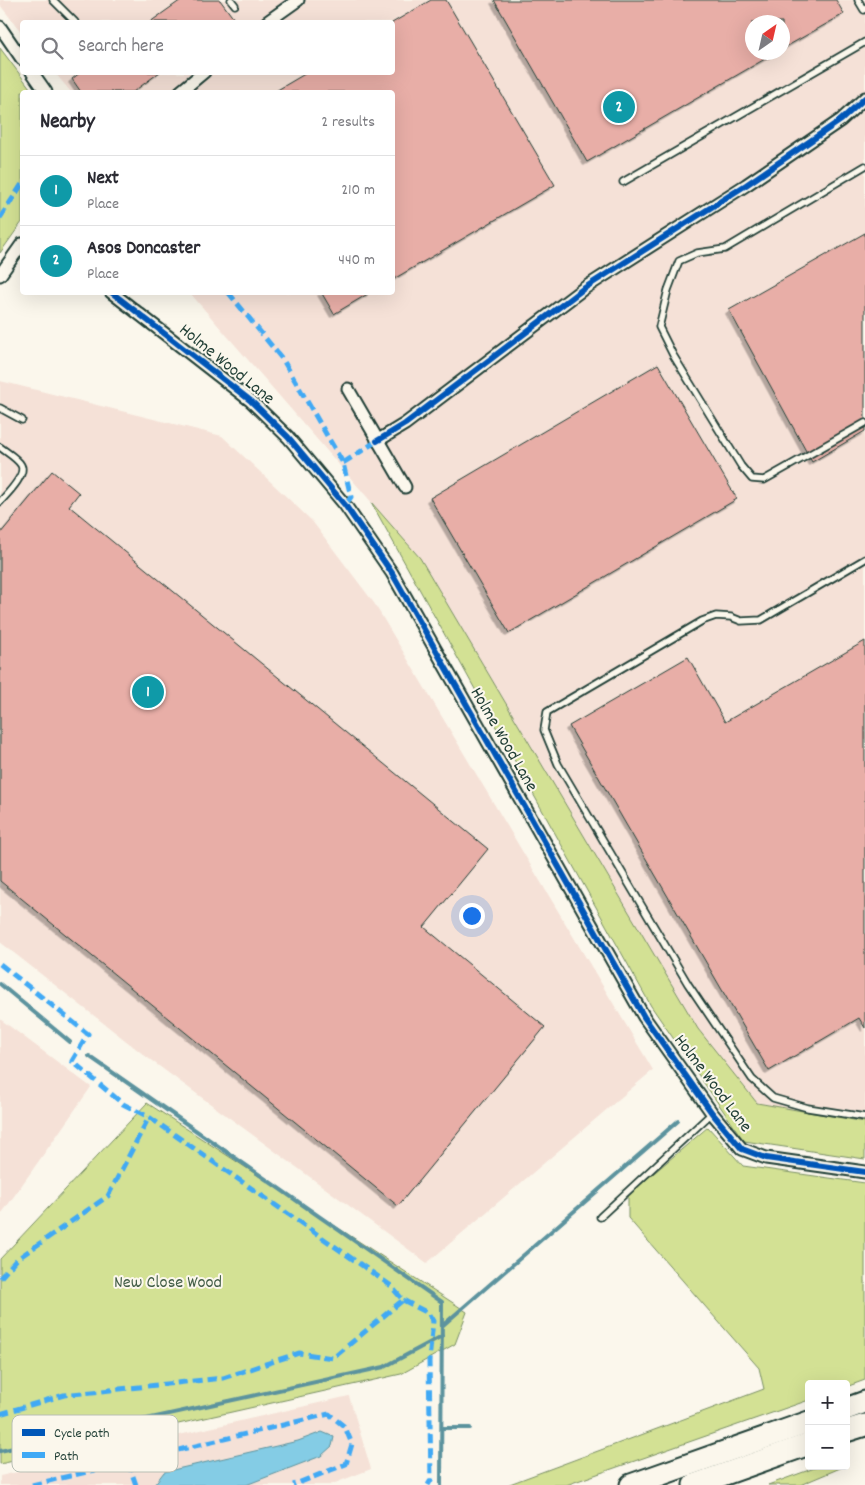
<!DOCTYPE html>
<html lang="en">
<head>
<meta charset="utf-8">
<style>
  :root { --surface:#fff; --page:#f7f7f7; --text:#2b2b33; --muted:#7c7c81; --line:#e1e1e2; --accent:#d93025 }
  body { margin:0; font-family:Dekko,sans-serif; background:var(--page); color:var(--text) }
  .controls { position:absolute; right:15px; bottom:15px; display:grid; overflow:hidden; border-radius:5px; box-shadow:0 5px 20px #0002 }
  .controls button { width:45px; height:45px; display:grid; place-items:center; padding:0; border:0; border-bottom:1px solid var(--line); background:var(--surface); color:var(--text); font:25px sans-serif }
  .compass { position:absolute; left:745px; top:15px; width:45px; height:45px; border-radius:50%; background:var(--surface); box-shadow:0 5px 20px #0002; rotate:34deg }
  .you { position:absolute; left:471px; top:915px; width:18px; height:18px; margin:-12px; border:4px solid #fff; border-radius:50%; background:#1a73e8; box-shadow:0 0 0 8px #1a73e833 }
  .badge { display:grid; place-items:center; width:32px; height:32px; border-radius:50%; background:var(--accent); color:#fff; font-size:16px; font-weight:700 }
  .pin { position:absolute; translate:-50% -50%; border:2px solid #fff; box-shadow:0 1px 5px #0006 }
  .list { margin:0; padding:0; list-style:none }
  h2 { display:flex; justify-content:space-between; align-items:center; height:65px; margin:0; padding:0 20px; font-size:21px }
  h2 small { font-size:16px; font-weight:400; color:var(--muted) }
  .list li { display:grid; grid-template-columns:32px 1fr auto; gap:15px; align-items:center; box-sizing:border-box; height:70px; padding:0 20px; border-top:1px solid var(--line) }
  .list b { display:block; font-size:19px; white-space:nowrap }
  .list p { margin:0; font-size:16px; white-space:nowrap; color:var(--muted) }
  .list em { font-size:16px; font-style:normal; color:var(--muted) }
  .icon { flex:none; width:28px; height:28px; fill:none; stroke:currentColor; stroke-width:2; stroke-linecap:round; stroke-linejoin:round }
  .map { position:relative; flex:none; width:865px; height:1485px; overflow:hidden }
  .search { position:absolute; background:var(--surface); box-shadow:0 5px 20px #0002; left:20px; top:20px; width:375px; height:55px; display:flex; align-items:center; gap:12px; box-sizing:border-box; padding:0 18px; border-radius:5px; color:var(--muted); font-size:19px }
  .panel { position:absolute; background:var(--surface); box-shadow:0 5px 20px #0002; left:20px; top:90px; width:375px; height:205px; border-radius:5px }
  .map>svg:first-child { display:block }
  .built { fill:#f5e1d7; fill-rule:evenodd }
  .green { fill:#d3e194; stroke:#798f64 }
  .water { fill:#84cce5; stroke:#5c939e }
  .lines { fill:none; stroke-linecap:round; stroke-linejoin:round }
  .stream { stroke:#5c939e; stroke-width:4 }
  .building { fill:#e8aea7; stroke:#1f3d34; filter:url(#shadow) }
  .lane-casing { stroke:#1f3d34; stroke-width:9 }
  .street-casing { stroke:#1f3d34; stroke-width:15 }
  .highway-casing { stroke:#1f3d34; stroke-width:25 }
  .lane { stroke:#fbf7ec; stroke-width:5.5 }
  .street { stroke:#fbf7ec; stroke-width:11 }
  .highway { stroke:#fbf7ec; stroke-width:21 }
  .quiet { stroke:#3fa9f5; stroke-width:5; stroke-dasharray:10 5; stroke-linecap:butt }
  .cycleway-casing { stroke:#fbf7ec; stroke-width:9 }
  .cycleway { stroke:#0057b8; stroke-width:6 }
  .labels { text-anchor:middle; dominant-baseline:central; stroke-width:4; stroke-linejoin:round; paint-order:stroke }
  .street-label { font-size:18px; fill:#1f3d34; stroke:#fbf7ec }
  .park-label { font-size:18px; fill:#435e47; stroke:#fbf7ec }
  .key { fill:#fbf7ec; stroke:#b9bfb5; stroke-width:1 }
  .key-label { font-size:14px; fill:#1f3d34 }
</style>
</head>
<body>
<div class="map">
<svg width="865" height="1485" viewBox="0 0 865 1485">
  <defs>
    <filter id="shadow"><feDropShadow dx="-3.5" dy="3.5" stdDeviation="0" flood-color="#0004"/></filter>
  </defs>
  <rect width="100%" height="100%" fill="#fbf7ec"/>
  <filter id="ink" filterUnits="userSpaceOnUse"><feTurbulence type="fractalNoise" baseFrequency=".02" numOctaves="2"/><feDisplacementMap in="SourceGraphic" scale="10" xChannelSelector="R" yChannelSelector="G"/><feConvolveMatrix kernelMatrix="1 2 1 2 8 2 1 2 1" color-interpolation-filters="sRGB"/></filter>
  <g filter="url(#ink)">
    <!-- built -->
    <g class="built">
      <path d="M0,0H865V1122L757,1103L698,1029L420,558L190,293L392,292V92H71L55,73L392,72V22H22V33L0,5ZM752,22H782V52H752Z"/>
      <polygon points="0,381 222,436 312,521 374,603 653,1070 427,1263 148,1058 0,942"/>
      <polygon points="0,1019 91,1087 0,1216"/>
      <polygon points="349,1396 371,1469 330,1485 0,1485 0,1476"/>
    </g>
    <!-- green -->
    <g class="green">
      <polygon points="0,48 33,92 22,92 22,222 0,253"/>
      <polygon points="371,502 420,558 698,1029 757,1103 865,1122 865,1159 744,1141 651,1006"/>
      <polygon points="147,1103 467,1312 455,1344 401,1374 0,1464 0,1259"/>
      <polygon points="708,1127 743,1166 865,1183 865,1380 846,1387 846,1384 809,1384 809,1400 566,1485 507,1485 764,1389 759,1368 628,1218 628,1195"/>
      <polygon points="820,1466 845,1466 800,1485 768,1485"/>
    </g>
    <!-- water -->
    <polygon class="water" points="322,1432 334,1437 332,1446 321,1456 246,1485 154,1485 164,1472 298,1441"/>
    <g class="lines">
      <!-- stream -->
      <g class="stream">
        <polyline points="0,984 70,1042"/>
        <polyline points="89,1056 442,1302 441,1485"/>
        <polyline points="442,1326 678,1121"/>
        <polyline points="442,1428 470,1428"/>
        <polyline points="0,1451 384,1367 442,1336"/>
      </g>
    </g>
    <!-- building -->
    <g class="building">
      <polygon points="181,0 220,0 234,19 229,22 150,22"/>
      <polygon points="431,0 446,0 555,185 392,280 392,92 274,92 308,72 392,72 392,23"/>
      <polygon points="494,0 836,0 844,14 782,49 782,22 752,22 752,52 777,52 587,162"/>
      <polygon points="81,72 160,72 133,92 81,92 72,79"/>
      <polygon points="865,233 865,431 812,462 729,310"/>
      <polygon points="321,292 371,292 334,314"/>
      <polygon points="658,364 737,499 509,633 430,498"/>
      <polygon points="52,471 79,493 69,506 488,849 424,927 545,1027 398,1206 0,881 0,534"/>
      <polygon points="865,641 865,1028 859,1018 769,1071 569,726 688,657 725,722"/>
    </g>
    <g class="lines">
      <defs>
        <g id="lane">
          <polyline points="53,0 75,22"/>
          <polyline points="231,0 235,5"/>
          <polyline points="858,0 864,10 865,9"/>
          <polyline points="865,166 725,249 697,253 679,261 668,290 659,327 673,355 741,466 752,479 764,480 865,423"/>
          <polyline points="623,182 865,42"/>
          <polyline points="0,408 22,420"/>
          <path d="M0,447C6,452 17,458 21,465C27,475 6,495 0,502"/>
          <polyline points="865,559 761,620 741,621 731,617 716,616 702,621 547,712 544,730 558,764 688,984 752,1079 773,1098 808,1108 865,1117"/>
          <polyline points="600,1217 712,1113"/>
        </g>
        <g id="street">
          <polyline points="267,22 298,0"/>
          <polyline points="0,27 22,59"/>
          <polyline points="32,72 46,92"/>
          <polyline points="180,92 204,72"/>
          <polyline points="0,275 22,244"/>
          <polyline points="111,292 251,401 288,437 345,505 392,573 644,1017 712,1113 742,1149 766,1158 865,1172"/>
          <polyline points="348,389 405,487"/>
          <polyline points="377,441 405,424 583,289 746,185 841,120 865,98"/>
        </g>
        <g id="highway">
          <polyline points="846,1409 865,1402"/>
          <polyline points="846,1431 865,1425"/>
          <polyline points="631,1485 809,1422"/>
          <polyline points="694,1485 809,1444"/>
        </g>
      </defs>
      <!-- lane casing -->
      <use href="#lane" class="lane-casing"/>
      <!-- street casing -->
      <use href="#street" class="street-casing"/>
      <!-- highway casing -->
      <use href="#highway" class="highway-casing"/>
      <!-- lane -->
      <use href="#lane" class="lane"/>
      <!-- street -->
      <use href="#street" class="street"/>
      <!-- highway -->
      <use href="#highway" class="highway"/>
      <!-- quiet -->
      <g class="quiet">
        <polyline points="0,218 22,184"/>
        <polyline points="228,292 283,360 343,463 351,497 345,505"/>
        <polyline points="343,463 377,441"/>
        <polyline points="0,964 88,1034 72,1061 123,1104 149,1117 390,1285 403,1300 333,1358 299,1353 223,1378 64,1395 0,1414"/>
        <polyline points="0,1278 17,1259 108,1196 149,1117"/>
        <polyline points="403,1300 428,1313 433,1321 429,1361 431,1480 428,1485"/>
        <polyline points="128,1462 136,1485"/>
        <polyline points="32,1485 329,1414 345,1427 352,1444 346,1464 293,1485"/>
      </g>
      <defs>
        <g id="cycleway">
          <polyline points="111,292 251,401 288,437 345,505 392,573 644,1017 712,1113 742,1149 766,1158 865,1172"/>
          <polyline points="377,441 405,424 583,289 746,185 841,120 865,98"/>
        </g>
      </defs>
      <!-- cycleway casing -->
      <use href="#cycleway" class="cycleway-casing"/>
      <!-- cycleway -->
      <use href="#cycleway" class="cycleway"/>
    </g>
  </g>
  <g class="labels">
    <!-- street labels -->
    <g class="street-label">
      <text transform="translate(226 365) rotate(39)">Holme Wood Lane</text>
      <text transform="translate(503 740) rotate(60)">Holme Wood Lane</text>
      <text transform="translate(712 1084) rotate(53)">Holme Wood Lane</text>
    </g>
    <!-- park labels -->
    <g class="park-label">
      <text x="168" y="1283">New Close Wood</text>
    </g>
  </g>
  <!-- legend -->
  <rect x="12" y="1415" width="166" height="57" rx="8" class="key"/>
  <rect x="22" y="1429" width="23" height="7" fill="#0057b8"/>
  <rect x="22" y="1452" width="23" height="6" fill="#3fa9f5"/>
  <g class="key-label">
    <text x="54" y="1437">Cycle path</text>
    <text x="54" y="1460">Path</text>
  </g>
</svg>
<div class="controls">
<button>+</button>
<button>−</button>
</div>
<svg class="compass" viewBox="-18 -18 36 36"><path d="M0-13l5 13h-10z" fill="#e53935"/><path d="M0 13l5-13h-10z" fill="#7c7c81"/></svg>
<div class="you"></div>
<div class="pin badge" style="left:148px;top:692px;background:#0f9aa8">1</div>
<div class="pin badge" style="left:619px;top:107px;background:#0f9aa8">2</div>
<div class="search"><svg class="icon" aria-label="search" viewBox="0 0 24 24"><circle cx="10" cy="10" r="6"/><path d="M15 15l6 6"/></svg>Search here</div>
<section class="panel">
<h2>Nearby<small>2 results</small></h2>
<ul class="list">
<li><span class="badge" style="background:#0f9aa8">1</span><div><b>Next</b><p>Place</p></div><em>210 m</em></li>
<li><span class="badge" style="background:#0f9aa8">2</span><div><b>Asos Doncaster</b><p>Place</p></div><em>440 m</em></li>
</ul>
</section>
</div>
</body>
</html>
